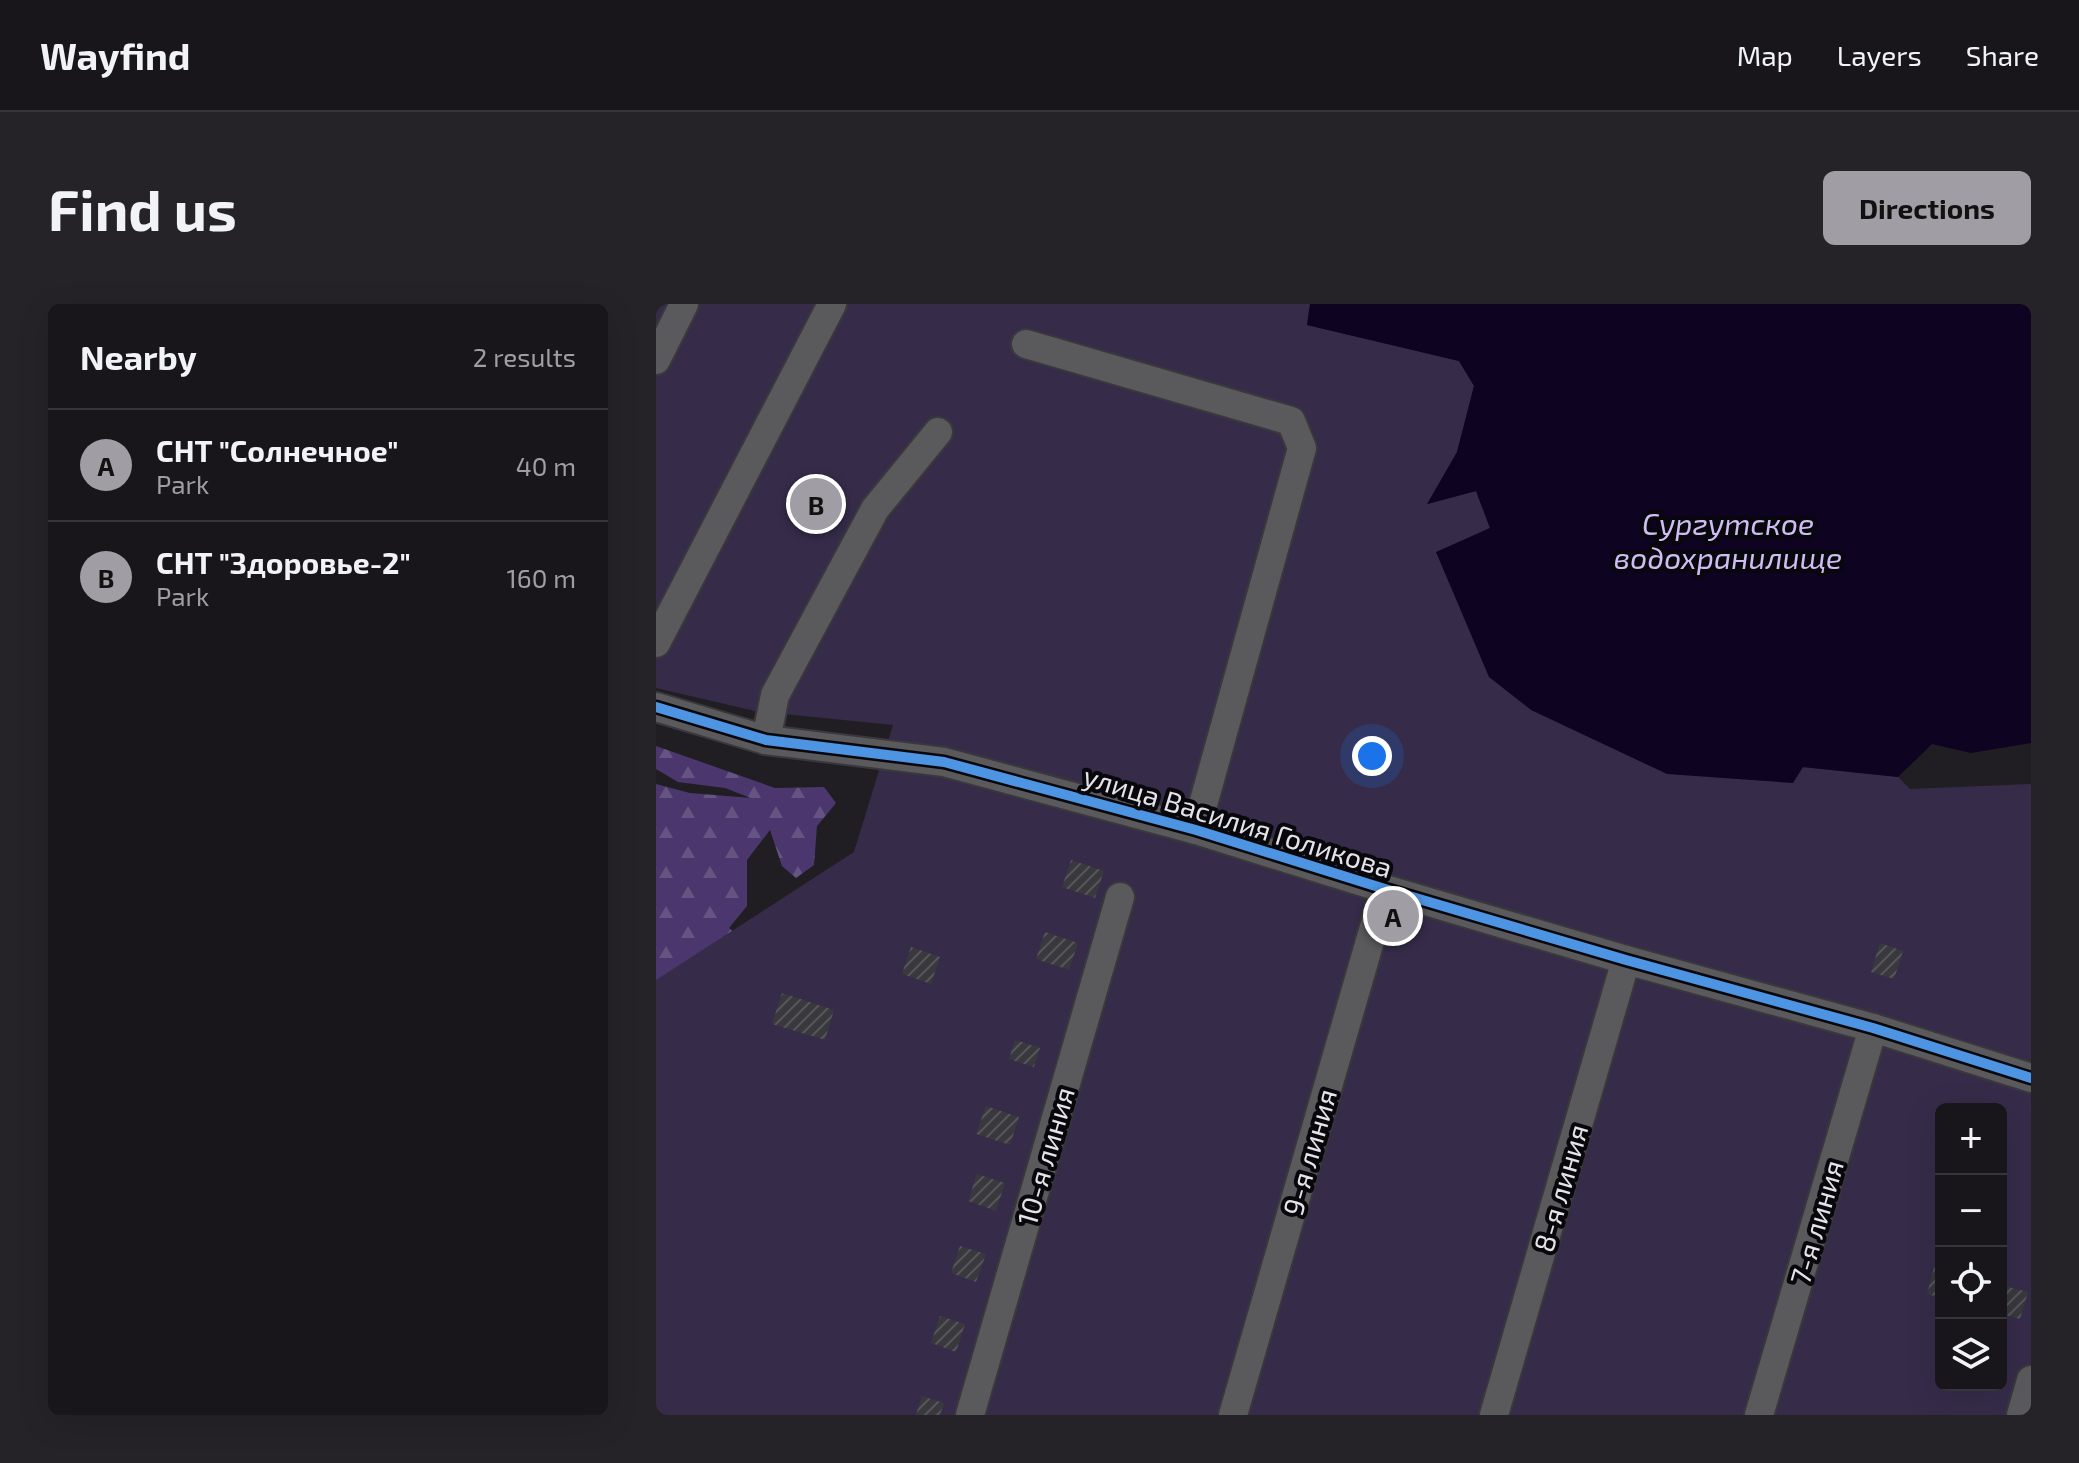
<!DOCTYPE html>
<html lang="en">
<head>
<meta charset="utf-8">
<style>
  :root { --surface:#18161a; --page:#252327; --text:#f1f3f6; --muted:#9f9fa2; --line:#363539; --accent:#a09ea4 }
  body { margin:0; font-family:"Exo 2",sans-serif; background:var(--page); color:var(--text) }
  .controls { position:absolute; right:24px; bottom:24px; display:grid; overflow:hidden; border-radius:12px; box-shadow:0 8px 32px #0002 }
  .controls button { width:72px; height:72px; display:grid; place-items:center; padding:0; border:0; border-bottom:2px solid var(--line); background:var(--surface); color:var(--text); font:40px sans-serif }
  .you { position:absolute; left:716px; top:452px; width:28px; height:28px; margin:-20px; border:6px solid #fff; border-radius:50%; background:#1a73e8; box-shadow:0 0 0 12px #1a73e833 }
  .badge { display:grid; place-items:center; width:52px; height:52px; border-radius:50%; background:var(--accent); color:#111; font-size:26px; font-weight:700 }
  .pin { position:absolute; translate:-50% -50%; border:4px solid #fff; box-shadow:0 2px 8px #0006 }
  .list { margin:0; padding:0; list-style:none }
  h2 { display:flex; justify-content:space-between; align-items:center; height:104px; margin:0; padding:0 32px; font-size:34px }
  h2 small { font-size:26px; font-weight:400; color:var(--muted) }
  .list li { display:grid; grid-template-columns:52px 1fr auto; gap:24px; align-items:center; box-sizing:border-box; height:112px; padding:0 32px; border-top:2px solid var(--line) }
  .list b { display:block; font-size:30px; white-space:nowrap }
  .list p { margin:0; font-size:26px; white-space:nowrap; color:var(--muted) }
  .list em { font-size:26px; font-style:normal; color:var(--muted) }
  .icon { flex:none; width:44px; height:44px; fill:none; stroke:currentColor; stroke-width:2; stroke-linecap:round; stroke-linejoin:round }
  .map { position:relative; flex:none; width:1375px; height:1111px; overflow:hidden; border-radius:12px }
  header { display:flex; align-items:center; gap:48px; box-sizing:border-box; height:112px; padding:0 40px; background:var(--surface); border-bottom:2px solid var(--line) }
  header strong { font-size:38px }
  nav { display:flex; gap:44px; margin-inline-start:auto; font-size:28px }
  .intro { display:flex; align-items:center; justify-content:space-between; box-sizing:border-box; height:192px; padding:0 48px }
  h1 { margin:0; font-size:56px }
  .button { padding:20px 36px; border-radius:12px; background:var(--accent); color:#111; font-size:28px; font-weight:700 }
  main { display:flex; gap:48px; padding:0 48px }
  aside { flex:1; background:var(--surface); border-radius:12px; box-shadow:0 8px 32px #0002 }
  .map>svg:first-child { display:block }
  .forest { fill:url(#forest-firs) }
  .garden { fill:#362c4a; fill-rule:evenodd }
  .water { fill:#0e0321 }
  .building { fill:url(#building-hatch) }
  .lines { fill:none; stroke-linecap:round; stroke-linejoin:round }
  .minor-casing { stroke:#3a383c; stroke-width:32 }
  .minor { stroke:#5a595c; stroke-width:28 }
  .cycleway-casing { stroke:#08070b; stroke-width:15 }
  .cycleway { stroke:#4d94e3; stroke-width:10 }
  .labels { text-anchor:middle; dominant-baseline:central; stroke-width:8; stroke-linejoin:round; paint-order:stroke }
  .street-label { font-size:28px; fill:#e5e3e9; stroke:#08070b }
  .water-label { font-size:30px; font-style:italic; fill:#cebdf4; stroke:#08070b }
</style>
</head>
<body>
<header>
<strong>Wayfind</strong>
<nav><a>Map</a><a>Layers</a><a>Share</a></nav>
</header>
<div class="intro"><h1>Find us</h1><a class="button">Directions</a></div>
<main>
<aside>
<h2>Nearby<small>2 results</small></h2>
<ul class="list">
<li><span class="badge">A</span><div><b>СНТ &quot;Солнечное&quot;</b><p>Park</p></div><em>40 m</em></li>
<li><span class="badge">B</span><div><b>СНТ &quot;Здоровье-2&quot;</b><p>Park</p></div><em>160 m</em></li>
</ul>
</aside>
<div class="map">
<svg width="1375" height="1111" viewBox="0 0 1375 1111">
  <defs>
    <pattern id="forest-firs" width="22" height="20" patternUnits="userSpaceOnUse" patternTransform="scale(2)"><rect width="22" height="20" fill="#4b376d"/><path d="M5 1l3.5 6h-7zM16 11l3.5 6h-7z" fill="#655482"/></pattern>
    <pattern id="building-hatch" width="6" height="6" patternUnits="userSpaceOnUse" patternTransform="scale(2)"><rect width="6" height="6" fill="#39383d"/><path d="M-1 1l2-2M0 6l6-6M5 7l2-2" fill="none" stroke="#565559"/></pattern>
  </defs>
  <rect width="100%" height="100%" fill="#201e23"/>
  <!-- forest -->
  <polygon class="forest" points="0,442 119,484 168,483 180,499 161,522 158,561 140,574 126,562 114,526 91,556 91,602 73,624 98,647 140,643 174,625 197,589 199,544 215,524 235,547 229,578 248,595 253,633 232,656 248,680 284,688 299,701 289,719 244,705 202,779 187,757 179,779 196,803 198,832 181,848 172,897 133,913 87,883 76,851 56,852 18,821 6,836 39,861 21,895 0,902 0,480 34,489 95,494 69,484 22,478 0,465"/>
  <!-- garden -->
  <path class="garden" d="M0,0H654L651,21L803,57L818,82L801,148L772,200L820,187L834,224L780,249L1146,463L1242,473L1254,485L1375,480V1111H0V676L198,548L237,421L99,407L0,384ZM1285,805H1345V1081H1285Z"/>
  <!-- water -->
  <polygon class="water" points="654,0 1375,0 1375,439 1315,449 1276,440 1242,473 1147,463 1137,479 1011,470 875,406 833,373 780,248 834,224 820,187 771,200 801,148 818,82 803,57 651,21"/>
  <!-- building -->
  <g class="building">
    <polygon points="415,556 448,567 439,594 406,583"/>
    <polygon points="389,628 422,639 413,666 380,655"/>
    <polygon points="1224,639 1247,647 1238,675 1215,668"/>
    <polygon points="255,643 284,653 275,680 246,670"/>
    <polygon points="126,689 178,706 169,736 116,720"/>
    <polygon points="359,736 384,744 378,763 353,755"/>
    <polygon points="330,802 363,813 354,841 320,830"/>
    <polygon points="321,870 349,879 340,907 312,897"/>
    <polygon points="304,942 330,950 320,978 295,969"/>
    <polygon points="1278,963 1285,965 1285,994 1271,990"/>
    <polygon points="1345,981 1372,988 1364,1015 1345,1010"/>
    <polygon points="284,1012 309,1020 300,1048 275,1039"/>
    <polygon points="266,1092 288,1099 284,1111 260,1111"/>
  </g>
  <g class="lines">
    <defs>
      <g id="minor">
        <polyline points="370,40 635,117 646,144 540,526"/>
        <polyline points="0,56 28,0"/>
        <polyline points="0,339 176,0"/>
        <polyline points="0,403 110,436 288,458 540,526 729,585 970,656 1217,724 1375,774"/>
        <polyline points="110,436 119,391 219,205 282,128"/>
        <polyline points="314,1111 464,593"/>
        <polyline points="577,1111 729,585"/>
        <polyline points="838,1111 970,656"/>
        <polyline points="1103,1111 1217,724"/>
        <polyline points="1365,1111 1375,1076"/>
      </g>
    </defs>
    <!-- minor casing -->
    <use href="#minor" class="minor-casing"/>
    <!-- minor -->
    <use href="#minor" class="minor"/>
    <defs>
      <polyline id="cycleway" points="0,403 110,436 288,458 540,526 729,585 970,656 1217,724 1375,774"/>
    </defs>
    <!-- cycleway casing -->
    <use href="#cycleway" class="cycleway-casing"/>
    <!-- cycleway -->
    <use href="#cycleway" class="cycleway"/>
  </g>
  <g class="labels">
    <!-- street labels -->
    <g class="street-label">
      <text transform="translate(582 517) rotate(17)">улица Василия Голикова</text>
      <text transform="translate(653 848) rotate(-74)">9-я линия</text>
      <text transform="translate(389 852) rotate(-74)">10-я линия</text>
      <text transform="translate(904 884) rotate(-74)">8-я линия</text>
      <text transform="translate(1160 918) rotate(-74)">7-я линия</text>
    </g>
    <!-- water labels -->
    <g class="water-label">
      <text x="1072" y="219">Сургутское<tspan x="1072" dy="34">водохранилище</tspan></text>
    </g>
  </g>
</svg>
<div class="controls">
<button>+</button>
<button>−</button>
<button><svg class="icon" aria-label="locate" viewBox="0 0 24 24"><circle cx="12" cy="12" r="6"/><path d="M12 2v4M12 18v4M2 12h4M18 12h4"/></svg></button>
<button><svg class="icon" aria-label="layers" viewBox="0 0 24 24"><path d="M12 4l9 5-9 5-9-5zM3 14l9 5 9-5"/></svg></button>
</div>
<div class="you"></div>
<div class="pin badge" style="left:737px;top:612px">A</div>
<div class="pin badge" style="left:160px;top:200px">B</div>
</div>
</main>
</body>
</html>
